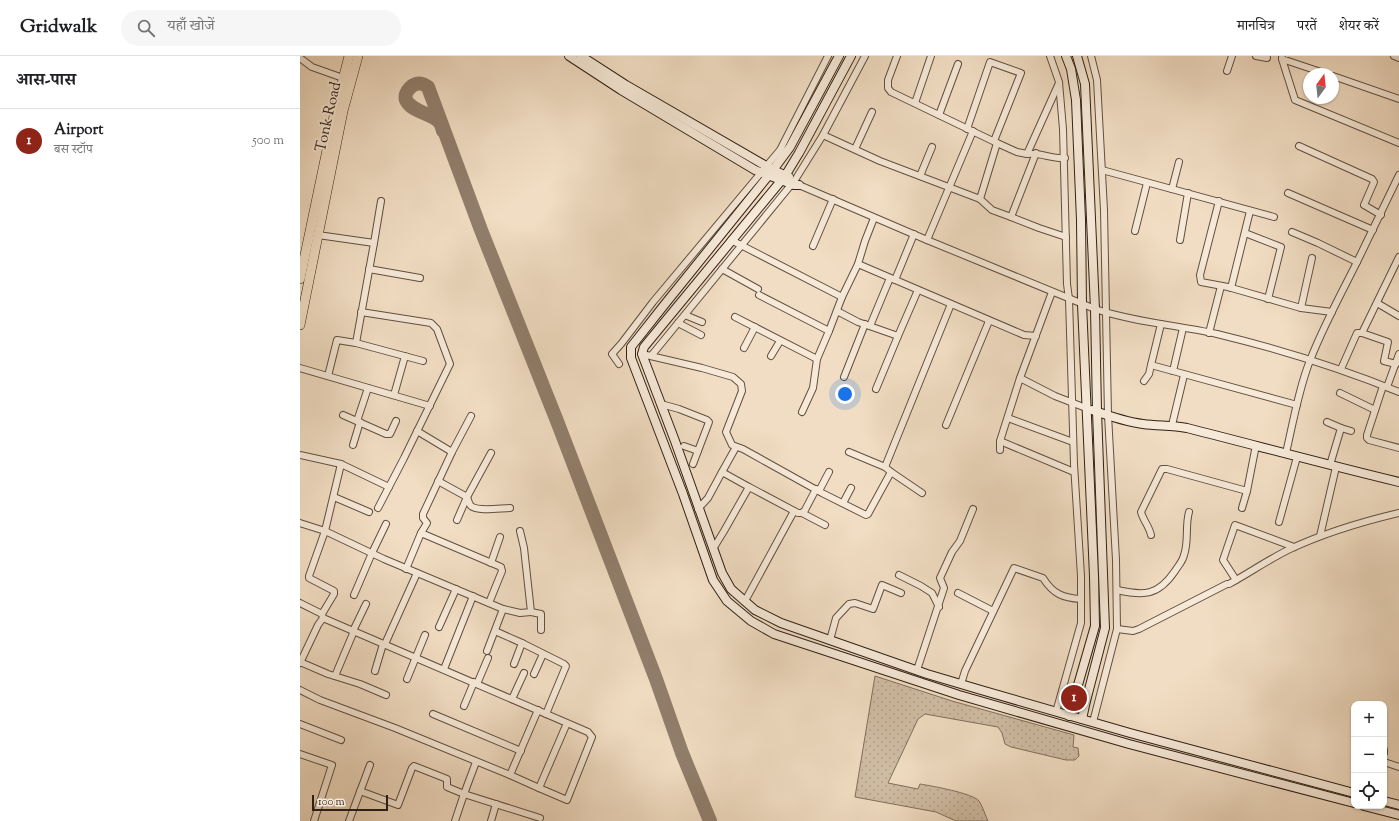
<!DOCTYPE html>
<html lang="hi">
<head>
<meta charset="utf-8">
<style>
  :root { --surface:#fff; --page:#f6f6f6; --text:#202124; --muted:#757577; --line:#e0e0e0; --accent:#8f2418 }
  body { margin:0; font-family:"Sorts Mill Goudy","Noto Serif Devanagari",serif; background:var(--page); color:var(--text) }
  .controls { position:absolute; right:12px; bottom:12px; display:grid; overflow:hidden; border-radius:8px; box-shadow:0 1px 3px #0004 }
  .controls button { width:36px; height:36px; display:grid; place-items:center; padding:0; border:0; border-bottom:1px solid var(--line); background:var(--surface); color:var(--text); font:20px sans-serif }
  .compass { position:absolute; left:1003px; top:12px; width:36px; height:36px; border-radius:50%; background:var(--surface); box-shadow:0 1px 3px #0004; rotate:15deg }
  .scale { position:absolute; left:12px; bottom:10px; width:76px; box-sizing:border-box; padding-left:4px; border:2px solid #312015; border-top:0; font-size:11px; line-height:14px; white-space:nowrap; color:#312015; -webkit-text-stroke:3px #f6e9d8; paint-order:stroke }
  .you { position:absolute; left:545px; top:338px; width:14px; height:14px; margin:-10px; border:3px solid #fff; border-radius:50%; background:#1a73e8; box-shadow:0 0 0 6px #1a73e833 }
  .badge { display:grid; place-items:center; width:26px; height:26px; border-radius:50%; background:var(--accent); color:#fff; font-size:13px; font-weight:700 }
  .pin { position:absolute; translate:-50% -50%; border:2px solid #fff; box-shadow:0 1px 4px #0006 }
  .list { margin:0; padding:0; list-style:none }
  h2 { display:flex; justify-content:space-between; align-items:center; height:52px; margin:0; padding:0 16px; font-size:17px }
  h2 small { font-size:13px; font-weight:400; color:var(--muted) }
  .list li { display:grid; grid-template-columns:26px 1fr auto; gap:12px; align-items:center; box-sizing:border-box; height:64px; padding:0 16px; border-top:1px solid var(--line) }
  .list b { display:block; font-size:15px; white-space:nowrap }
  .list p { margin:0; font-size:13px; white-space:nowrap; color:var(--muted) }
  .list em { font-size:13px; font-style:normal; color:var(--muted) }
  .icon { flex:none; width:22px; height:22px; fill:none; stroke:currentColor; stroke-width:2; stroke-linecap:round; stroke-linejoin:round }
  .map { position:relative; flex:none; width:1099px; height:765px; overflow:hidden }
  header { display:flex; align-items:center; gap:24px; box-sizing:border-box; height:56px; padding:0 20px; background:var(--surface); border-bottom:1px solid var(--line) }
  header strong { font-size:19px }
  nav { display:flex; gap:22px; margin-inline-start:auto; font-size:14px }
  .search { width:280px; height:36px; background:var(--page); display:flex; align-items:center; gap:10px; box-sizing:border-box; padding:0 14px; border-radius:22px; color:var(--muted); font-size:15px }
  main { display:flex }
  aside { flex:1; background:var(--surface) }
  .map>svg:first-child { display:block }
  .garden { fill:url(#garden-dots); stroke:#806e5d }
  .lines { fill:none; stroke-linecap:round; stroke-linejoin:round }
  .taxiway { stroke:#917e6c; stroke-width:14 }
  .street-casing { stroke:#614f40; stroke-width:8 }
  .secondary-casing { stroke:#312015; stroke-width:10 }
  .primary-casing { stroke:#312015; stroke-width:10 }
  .street { stroke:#f6e9d8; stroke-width:6 }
  .secondary { stroke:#f6e9d8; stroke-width:8 }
  .primary { stroke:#f1ddc3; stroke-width:9 }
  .labels { text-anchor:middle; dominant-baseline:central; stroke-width:4; stroke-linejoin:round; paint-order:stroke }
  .street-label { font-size:15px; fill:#312015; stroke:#f6e9d8 }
</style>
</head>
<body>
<header>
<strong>Gridwalk</strong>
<div class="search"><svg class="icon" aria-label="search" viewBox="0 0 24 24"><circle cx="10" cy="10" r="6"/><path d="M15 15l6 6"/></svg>यहाँ खोजें</div>
<nav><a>मानचित्र</a><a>परतें</a><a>शेयर करें</a></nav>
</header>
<main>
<aside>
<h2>आस-पास<small></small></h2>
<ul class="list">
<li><span class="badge">1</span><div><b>Airport</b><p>बस स्टॉप</p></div><em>500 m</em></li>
</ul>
</aside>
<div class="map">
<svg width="1099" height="765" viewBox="0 0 1099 765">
  <defs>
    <pattern id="garden-dots" width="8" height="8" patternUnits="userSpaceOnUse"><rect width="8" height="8" fill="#d0bda5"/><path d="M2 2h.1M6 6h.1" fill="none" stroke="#b3a28d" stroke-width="1.8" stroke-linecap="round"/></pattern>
  </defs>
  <rect width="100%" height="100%" fill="#f1ddc3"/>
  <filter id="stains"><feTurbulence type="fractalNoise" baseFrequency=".005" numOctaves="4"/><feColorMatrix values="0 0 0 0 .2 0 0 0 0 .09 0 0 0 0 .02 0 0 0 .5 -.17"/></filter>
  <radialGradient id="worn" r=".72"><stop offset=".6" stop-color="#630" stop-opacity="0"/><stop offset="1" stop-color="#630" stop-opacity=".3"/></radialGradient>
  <!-- garden -->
  <path class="garden" d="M575,620L652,645L774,679L773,691L778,692L779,700L775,704H766L711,691L705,688L702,677L698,671L625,658L618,663L588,727L618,733L620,728C632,730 672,737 679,745C683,751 685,759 688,765H656L636,756L555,741Z"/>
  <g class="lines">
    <!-- taxiway -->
    <path class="taxiway" d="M143,75C142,71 140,66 137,64C128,56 112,56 106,44C103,36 114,25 122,28C124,28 126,30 128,31L181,174L257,365L356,623L382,697L410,765"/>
    <defs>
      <g id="street">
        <polyline points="597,0 588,24 588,32 591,36 697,87"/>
        <polyline points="750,0 759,26 763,73 767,228 769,243 774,408 781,520 781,567 756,656"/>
        <polyline points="791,0 797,24 804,154 808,359 816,504 817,573 793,666"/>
        <polyline points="956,0 967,2"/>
        <polyline points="1094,0 1099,2"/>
        <polyline points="0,2 12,11 43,22"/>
        <polyline points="982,2 982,3 1027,18"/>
        <polyline points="982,3 995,44 1099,87"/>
        <polyline points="927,15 932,0"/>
        <polyline points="1033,20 1099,43"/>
        <path d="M759,27L727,98C740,96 751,103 765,102"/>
        <polyline points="615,47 631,0"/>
        <polyline points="639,59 658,8"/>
        <polyline points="667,73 690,6 721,17 694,85"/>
        <polyline points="523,79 580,105 680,143"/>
        <polyline points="999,90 1072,123 1074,126 1064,149 1081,159"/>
        <polyline points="555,93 572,56"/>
        <polyline points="727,98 717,96 697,87 680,143 692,154 711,161 736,97"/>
        <polyline points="802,114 974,161"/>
        <polyline points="620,120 632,91"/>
        <path d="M499,129L627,184L795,253C834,266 876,269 917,278C979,293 1040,312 1099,336"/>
        <polyline points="872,133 879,106"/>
        <polyline points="988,137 1073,174"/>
        <polyline points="919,145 900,219 901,226 928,231 1001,252 1012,202"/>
        <polyline points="711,161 739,172 766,181"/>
        <polyline points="574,162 565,185 558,208 724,279 736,280"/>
        <polyline points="835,175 847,127"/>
        <polyline points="992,176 1018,187 1057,206 1099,119"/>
        <polyline points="945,177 981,191 968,243"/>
        <polyline points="18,179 74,187 81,145"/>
        <polyline points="431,184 542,241 558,208"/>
        <polyline points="627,184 673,75"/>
        <polyline points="880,184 888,137"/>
        <polyline points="74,187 56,287 123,305"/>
        <polyline points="513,190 533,143"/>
        <polyline points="69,213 120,222"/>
        <polyline points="422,213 458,233"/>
        <polyline points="595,224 614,178"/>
        <polyline points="931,232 950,155"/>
        <polyline points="459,239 529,275 542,241"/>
        <polyline points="1077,247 1099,260"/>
        <polyline points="1001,252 1032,256"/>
        <polyline points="537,255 558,266 598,280 618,234"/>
        <polyline points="61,256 131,267 137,273 150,308 104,402 78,452"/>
        <polyline points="385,259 402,266"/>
        <polyline points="435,261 517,303"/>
        <polyline points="378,267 401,279"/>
        <polyline points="861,268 851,309 873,315"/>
        <polyline points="570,270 590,222"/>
        <polyline points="883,272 873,315 997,349"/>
        <polyline points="909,277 921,230"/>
        <polyline points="1062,277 1088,286 1084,305 1096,308"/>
        <polyline points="444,292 455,271"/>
        <polyline points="342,298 402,312 433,321 441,328 442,335 426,376 432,389 443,393 522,437 566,459 568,458 591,416 585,411 549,396"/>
        <polyline points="351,300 495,124 523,79 565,0"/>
        <polyline points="471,300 480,285"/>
        <polyline points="319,308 312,298 321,288 353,246 480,94 528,0"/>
        <polyline points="0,312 130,350"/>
        <polyline points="1041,313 1057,277 1062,277 1099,201"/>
        <polyline points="28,320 37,284 56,287"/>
        <polyline points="544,321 565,268"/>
        <polyline points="720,322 755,340 786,352"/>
        <polyline points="844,325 849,318 851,309"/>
        <polyline points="1083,330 1067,379 1067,382 1069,384 1099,392"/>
        <polyline points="1087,331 1099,298"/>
        <polyline points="576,333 598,280"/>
        <polyline points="1040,337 1075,354"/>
        <polyline points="94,339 105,300"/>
        <polyline points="361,348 379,353 407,364 409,366 393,408"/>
        <polyline points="502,356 513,332 517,303 529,275"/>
        <polyline points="43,359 86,378 90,378 96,365"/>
        <polyline points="708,362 773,386"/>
        <polyline points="57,365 68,332"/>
        <polyline points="1027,366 1041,372"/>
        <polyline points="646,369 689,265"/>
        <polyline points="872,369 884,319"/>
        <polyline points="117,375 152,396 171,360"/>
        <polyline points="700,385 774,416"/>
        <polyline points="53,389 60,366"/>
        <polyline points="384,390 398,395"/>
        <polyline points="700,394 700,385 720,322 752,236"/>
        <path d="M986,397C993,367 999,331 1011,302C1024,269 1041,238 1057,206"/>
        <polyline points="0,399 41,408 89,431"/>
        <polyline points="1030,409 1041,372 1051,375"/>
        <polyline points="585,411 651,248"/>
        <polyline points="422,416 436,391"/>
        <polyline points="591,416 622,437"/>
        <polyline points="138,425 167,441 191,397"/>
        <polyline points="449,431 498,457 502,457 505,454 516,433"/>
        <polyline points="519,435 529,416"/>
        <polyline points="34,441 69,456"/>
        <path d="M167,441C168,444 169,448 171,450C178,456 201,452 210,452"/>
        <polyline points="543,447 551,432"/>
        <polyline points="942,452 947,435"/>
        <polyline points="398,453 408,442 422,416 449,431 424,475 413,493"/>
        <polyline points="502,457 525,469"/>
        <polyline points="157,464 167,441"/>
        <polyline points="979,466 997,401"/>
        <polyline points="0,467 25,475 41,408"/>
        <polyline points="121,477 127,467 123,462 123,458 152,396"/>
        <path d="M851,479C849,470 843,464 841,456L862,413H867L947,435L956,389"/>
        <polyline points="1020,480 1036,411"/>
        <polyline points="191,507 200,481"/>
        <polyline points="106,513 121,477 201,511 202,515 189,547"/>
        <polyline points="599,519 621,530 632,537 639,551"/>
        <polyline points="936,524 923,504 935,469 994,491"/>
        <path d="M817,534C844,540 858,540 875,515C878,510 883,505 884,499C889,485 885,470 889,456"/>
        <polyline points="658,537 693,555"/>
        <polyline points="54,539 72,497 86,468"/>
        <polyline points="445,545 494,455"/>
        <polyline points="0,547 22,558 23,562 288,676 292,681 267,744 239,732 267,667"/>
        <polyline points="231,556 241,558 241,574"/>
        <polyline points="22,558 34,538 34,535 9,522 9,520 25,475 84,503 203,553 220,557 231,556 224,492 220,475"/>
        <polyline points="139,571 156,533"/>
        <path d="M817,573L833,575L839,573L927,528H929C949,517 968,504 988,494C1024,477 1061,466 1099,457"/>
        <polyline points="53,575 66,548"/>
        <polyline points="195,575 222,587 214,608"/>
        <polyline points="530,584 536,562 549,548 555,547 573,553 582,529 601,537"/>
        <polyline points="222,587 264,608 266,610 246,658"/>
        <polyline points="85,588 117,517"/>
        <polyline points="187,595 203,553"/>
        <polyline points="0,606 28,618 60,628 86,639"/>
        <polyline points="0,607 18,569 23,562"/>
        <polyline points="144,613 173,540"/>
        <polyline points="617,614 644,532 640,522 652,496 660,485 673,453"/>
        <polyline points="75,615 83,588"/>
        <polyline points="234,618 243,598"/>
        <polyline points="35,620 54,575"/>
        <polyline points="107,623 125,579"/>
        <polyline points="177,628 188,602"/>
        <path d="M661,628L665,615L714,512L743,522C753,538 763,542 781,543"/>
        <polyline points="0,634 20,644 95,672 210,719"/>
        <polyline points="212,643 224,617"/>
        <polyline points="164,650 174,626"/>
        <polyline points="238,654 210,719 239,732"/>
        <polyline points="133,658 221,695"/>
        <polyline points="0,668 41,684"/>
        <polyline points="1084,694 1084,697"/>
        <polyline points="0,698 32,709 14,765"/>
        <polyline points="176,706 164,738 240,762"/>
        <polyline points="1084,706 1099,711"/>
        <polyline points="60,735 98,749 112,712 114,710 147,723 147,731 164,738 155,765"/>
        <polyline points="49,765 70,709"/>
        <polyline points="191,765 196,748"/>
      </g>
      <g id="secondary">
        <polyline points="269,0 321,34 455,114 494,129 499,129"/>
        <polyline points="281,0 326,29 473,114 489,121"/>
        <polyline points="539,0 490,91 473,114 365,248 331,291 331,302 383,438 413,524 427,545 451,565 474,578 659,639 829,688 1054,747"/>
        <polyline points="551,0 499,97 485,120 344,291 342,298 375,385 422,517 431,533 455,554 481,567 627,618 681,634 830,677 1054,737"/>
        <polyline points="766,0 771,13 776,44 781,164 782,248 794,520 795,570 769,660"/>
        <polyline points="777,0 785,28 786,50 795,253 797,355 805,572 786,645 782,663"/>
        <path d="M792,354C809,360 826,366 843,368C858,370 872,369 887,372C958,390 1028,409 1099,426"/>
        <polyline points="1084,745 1099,749"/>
        <polyline points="1064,750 1099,759"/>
      </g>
      <g id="primary">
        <polyline points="0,223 36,51 49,0"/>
        <polyline points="0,269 43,55 58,0"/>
      </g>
    </defs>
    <!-- street casing -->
    <use href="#street" class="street-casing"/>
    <!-- secondary casing -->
    <use href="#secondary" class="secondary-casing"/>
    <!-- primary casing -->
    <use href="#primary" class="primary-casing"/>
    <!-- street -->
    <use href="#street" class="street"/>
    <!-- secondary -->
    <use href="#secondary" class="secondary"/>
    <!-- primary -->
    <use href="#primary" class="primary"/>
  </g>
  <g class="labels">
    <!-- street labels -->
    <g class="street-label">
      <text transform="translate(29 61) rotate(-77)">Tonk Road</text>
    </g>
  </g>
  <rect width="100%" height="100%" filter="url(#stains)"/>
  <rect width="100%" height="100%" fill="url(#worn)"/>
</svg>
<div class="controls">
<button>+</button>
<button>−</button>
<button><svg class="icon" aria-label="locate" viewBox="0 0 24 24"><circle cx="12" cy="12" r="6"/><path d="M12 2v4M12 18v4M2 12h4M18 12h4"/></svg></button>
</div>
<svg class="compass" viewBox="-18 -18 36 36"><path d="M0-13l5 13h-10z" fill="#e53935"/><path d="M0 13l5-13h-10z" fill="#757577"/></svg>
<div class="scale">100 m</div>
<div class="you"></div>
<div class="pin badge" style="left:774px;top:642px">1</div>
</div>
</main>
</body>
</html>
